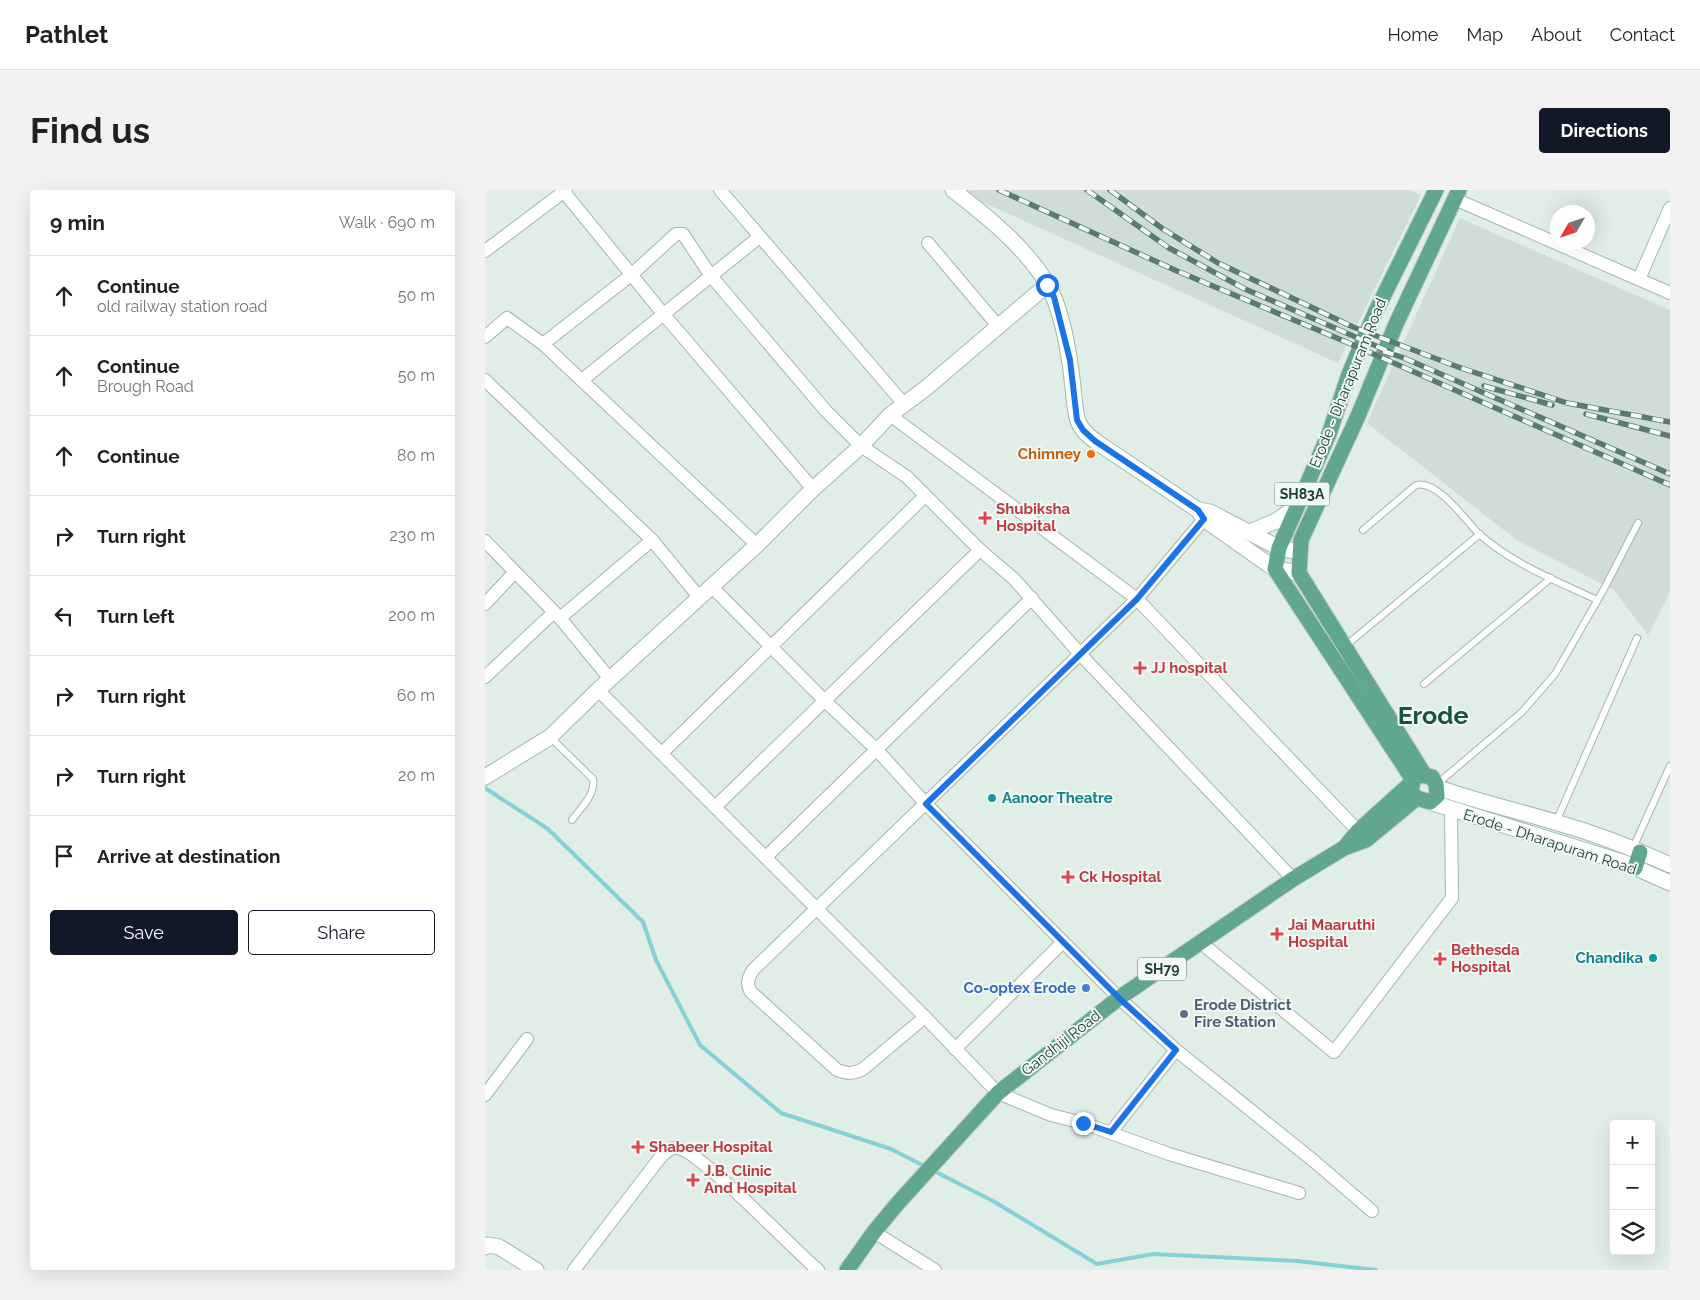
<!DOCTYPE html>
<html lang="en">
<head>
<meta charset="utf-8">
<style>
  :root { --surface:#fff; --page:#f2f2f2; --text:#202124; --muted:#757577; --line:#e0e0e0; --accent:#111827 }
  body { margin:0; font-family:Raleway,sans-serif; background:var(--page); color:var(--text) }
  .controls { position:absolute; right:15px; bottom:15px; display:grid; overflow:hidden; border-radius:5px; box-shadow:0 5px 20px #0002 }
  .controls button { width:45px; height:45px; display:grid; place-items:center; padding:0; border:0; border-bottom:1px solid var(--line); background:var(--surface); color:var(--text); font:25px sans-serif }
  .compass { position:absolute; left:1065px; top:15px; width:45px; height:45px; border-radius:50%; background:var(--surface); box-shadow:0 5px 20px #0002; rotate:231deg }
  .stop { position:absolute; width:15px; height:15px; margin:-11px; border:4px solid #1a73e8; border-radius:50%; background:#fff }
  .stop.end { background:#1a73e8; border-color:#fff; box-shadow:0 1px 5px #0008 }
  .list { margin:0; padding:0; list-style:none }
  h2 { display:flex; justify-content:space-between; align-items:center; height:65px; margin:0; padding:0 20px; font-size:21px }
  h2 small { font-size:16px; font-weight:400; color:var(--muted) }
  .list li { display:grid; grid-template-columns:32px 1fr auto; gap:15px; align-items:center; box-sizing:border-box; height:80px; padding:0 20px; border-top:1px solid var(--line) }
  .list b { display:block; font-size:19px; white-space:nowrap }
  .list p { margin:0; font-size:16px; white-space:nowrap; color:var(--muted) }
  .list em { font-size:16px; font-style:normal; color:var(--muted) }
  .actions { display:flex; gap:10px; padding:15px 20px }
  .actions a { flex:1; padding:11px 0; border:1px solid var(--accent); border-radius:5px; text-align:center; font-size:18px; color:var(--accent) }
  .actions .main { background:var(--accent); color:#fff }
  .icon { flex:none; width:28px; height:28px; fill:none; stroke:currentColor; stroke-width:2; stroke-linecap:round; stroke-linejoin:round }
  .map { position:relative; flex:none; width:1185px; height:1080px; overflow:hidden; border-radius:5px }
  header { display:flex; align-items:center; gap:30px; box-sizing:border-box; height:70px; padding:0 25px; background:var(--surface); border-bottom:1px solid var(--line) }
  header strong { font-size:24px }
  nav { display:flex; gap:28px; margin-inline-start:auto; font-size:18px }
  .intro { display:flex; align-items:center; justify-content:space-between; box-sizing:border-box; height:120px; padding:0 30px }
  h1 { margin:0; font-size:35px }
  .button { padding:12px 22px; border-radius:5px; background:var(--accent); color:#fff; font-size:18px; font-weight:700 }
  main { display:flex; gap:30px; padding:0 30px }
  aside { flex:1; background:var(--surface); border-radius:5px; box-shadow:0 5px 20px #0002 }
  .map>svg:first-child { display:block }
  .built { fill:#cfddd6 }
  .lines { fill:none; stroke-linecap:round; stroke-linejoin:round }
  .stream { stroke:#84d1d8; stroke-width:4 }
  .lane-casing { stroke:#a3b6ae; stroke-width:8 }
  .street-casing { stroke:#a3b6ae; stroke-width:14 }
  .secondary-casing { stroke:#9ebaae; stroke-width:17 }
  .primary-casing { stroke:#c0cac6; stroke-width:17 }
  .lane { stroke:#fff; stroke-width:6 }
  .street { stroke:#fff; stroke-width:12 }
  .secondary { stroke:#fff; stroke-width:15 }
  .primary { stroke:#61a790; stroke-width:15 }
  .rail-casing { stroke:#5a7b70; stroke-width:5.5 }
  .rail { stroke:#f2f9f5; stroke-width:4; stroke-dasharray:11; stroke-linecap:butt }
  .route { stroke:#1a73e8; stroke-width:6 }
  .food-dot { fill:#e8710a; stroke:#f2f9f5; stroke-width:2 }
  .health-dot { fill:#e0444e; stroke:#f2f9f5; stroke-width:2 }
  .culture-dot { fill:#0f9aa8; stroke:#f2f9f5; stroke-width:2 }
  .shop-dot { fill:#3f7fe0; stroke:#f2f9f5; stroke-width:2 }
  .service-dot { fill:#5c6f8a; stroke:#f2f9f5; stroke-width:2 }
  .labels { text-anchor:middle; dominant-baseline:central; stroke-width:4; stroke-linejoin:round; paint-order:stroke }
  .shield { fill:#f2f9f5; stroke:#5e786f; stroke-width:1 }
  .shield-label { font-size:14px; font-weight:bold; fill:#1f4035 }
  .street-label { font-size:15px; fill:#1f4035; stroke:#f2f9f5 }
  .food-label { font-size:15px; font-weight:bold; fill:#c56008; stroke:#f2f9f5; text-anchor:end }
  .health-label { font-size:15px; font-weight:bold; fill:#be3a42; stroke:#f2f9f5; text-anchor:start }
  .culture-label { font-size:15px; font-weight:bold; fill:#0d838f; stroke:#f2f9f5; text-anchor:start }
  .shop-label { font-size:15px; font-weight:bold; fill:#366cbe; stroke:#f2f9f5; text-anchor:end }
  .service-label { font-size:15px; font-weight:bold; fill:#4e5e75; stroke:#f2f9f5; text-anchor:start }
  .town-label { font-size:25px; font-weight:bold; fill:#195441; stroke:#f2f9f5 }
</style>
</head>
<body>
<header>
<strong>Pathlet</strong>
<nav><a>Home</a><a>Map</a><a>About</a><a>Contact</a></nav>
</header>
<div class="intro"><h1>Find us</h1><a class="button">Directions</a></div>
<main>
<aside>
<h2>9 min<small>Walk · 690 m</small></h2>
<ul class="list">
<li><svg class="icon" aria-label="ahead" viewBox="0 0 24 24"><path d="M12 20V5M6 11l6-6 6 6"/></svg><div><b>Continue</b><p>old railway station road</p></div><em>50 m</em></li>
<li><svg class="icon" aria-label="ahead" viewBox="0 0 24 24"><path d="M12 20V5M6 11l6-6 6 6"/></svg><div><b>Continue</b><p>Brough Road</p></div><em>50 m</em></li>
<li><svg class="icon" aria-label="ahead" viewBox="0 0 24 24"><path d="M12 20V5M6 11l6-6 6 6"/></svg><div><b>Continue</b></div><em>80 m</em></li>
<li><svg class="icon" aria-label="right" viewBox="0 0 24 24"><path d="M7 20v-9h11M14 6l5 5-5 5"/></svg><div><b>Turn right</b></div><em>230 m</em></li>
<li><svg class="icon" aria-label="left" viewBox="0 0 24 24"><path d="M17 20v-9H6M10 6l-5 5 5 5"/></svg><div><b>Turn left</b></div><em>200 m</em></li>
<li><svg class="icon" aria-label="right" viewBox="0 0 24 24"><path d="M7 20v-9h11M14 6l5 5-5 5"/></svg><div><b>Turn right</b></div><em>60 m</em></li>
<li><svg class="icon" aria-label="right" viewBox="0 0 24 24"><path d="M7 20v-9h11M14 6l5 5-5 5"/></svg><div><b>Turn right</b></div><em>20 m</em></li>
<li><svg class="icon" aria-label="arrive" viewBox="0 0 24 24"><path d="M6 21V4h12l-3 4 3 4H6"/></svg><div><b>Arrive at destination</b></div></li>
</ul>
<div class="actions"><a class="main">Save</a><a>Share</a></div>
</aside>
<div class="map">
<svg width="1185" height="1080" viewBox="0 0 1185 1080">
  <rect width="100%" height="100%" fill="#e1ede7"/>
  <!-- built -->
  <g class="built">
    <polygon points="471,0 923,0 936,5 853,173"/>
    <polygon points="975,28 1185,120 1185,402 1163,445 1129,400 1033,351 882,233"/>
  </g>
  <g class="lines">
    <!-- stream -->
    <g class="stream">
      <polyline points="0,598 63,639 158,732 171,770 215,855 296,923 406,959 441,977"/>
      <polyline points="447,980 508,1011 612,1074 668,1064 812,1071 891,1080"/>
    </g>
    <defs>
      <g id="lane">
        <path d="M878,340L931,295C951,289 979,328 992,342C1025,373 1072,391 1112,410"/>
        <polyline points="859,457 995,344"/>
        <polyline points="939,494 1066,388"/>
        <path d="M66,548L108,589C111,604 95,619 87,630"/>
        <polyline points="952,594 1037,522 1070,484 1119,399 1153,333"/>
        <polyline points="1071,632 1152,448"/>
        <polyline points="1148,658 1185,576"/>
      </g>
      <g id="street">
        <polyline points="235,0 419,214"/>
        <polyline points="79,2 180,126 328,299"/>
        <polyline points="970,9 1185,103"/>
        <polyline points="443,53 513,136"/>
        <polyline points="0,61 81,0"/>
        <polyline points="1154,89 1185,18"/>
        <polyline points="0,147 22,128 58,154 272,355"/>
        <polyline points="58,154 146,85 191,44 198,44 226,86 341,221 376,256 422,287 495,360 529,389 596,465 808,689"/>
        <polyline points="0,190 167,350 214,407"/>
        <polyline points="97,190 273,48"/>
        <polyline points="405,225 652,409 873,641"/>
        <polyline points="0,351 75,428 125,489"/>
        <polyline points="226,396 340,511 392,560 441,614 634,808 691,860 830,972 887,1021"/>
        <polyline points="0,414 29,383"/>
        <polyline points="75,428 167,350"/>
        <polyline points="0,487 68,423"/>
        <polyline points="113,500 440,827 513,903 566,925 598,933 684,964 814,1003"/>
        <polyline points="177,563 440,306"/>
        <polyline points="230,617 495,360"/>
        <polyline points="281,667 547,408"/>
        <polyline points="715,752 849,862 967,708 966,620"/>
        <path d="M440,827L378,879C369,884 362,884 352,880L266,802C261,794 263,788 268,780L652,409L725,322"/>
        <polyline points="470,859 578,752"/>
        <polyline points="0,905 42,849"/>
        <polyline points="626,942 691,860"/>
        <polyline points="389,1042 450,1080"/>
        <path d="M89,1080L174,969C179,964 185,956 193,958C215,961 309,1060 333,1080"/>
      </g>
      <g id="secondary">
        <path d="M468,0C503,27 552,66 569,108C579,133 584,163 587,189C589,202 589,219 593,231C596,240 603,245 610,251L713,320L719,329L790,379L814,383"/>
        <polyline points="714,320 725,322 794,358 814,362"/>
        <polyline points="765,342 791,331 810,318"/>
        <polyline points="0,587 65,547 113,500 272,355 328,299 376,256 405,225 441,198 562,95"/>
        <path d="M951,597C990,611 1030,620 1070,632C1109,643 1148,658 1185,675"/>
        <polyline points="945,612 1140,673 1185,693"/>
        <polyline points="0,1057 3,1055 14,1057 51,1080"/>
      </g>
      <g id="primary">
        <polyline points="939,584 814,383 816,350 873,226 911,134 974,0"/>
        <polygon points="935,585 947,587 951,594 952,606 945,612 932,608 926,602 928,590"/>
        <polyline points="928,590 790,379 794,358 844,244 864,184 890,123 951,0"/>
        <polyline points="860,657 873,641 926,593"/>
        <polyline points="1150,678 1155,662"/>
        <polyline points="362,1080 389,1042 413,1013 513,903 634,808 808,689 859,658 881,650 932,608"/>
      </g>
    </defs>
    <!-- lane casing -->
    <use href="#lane" class="lane-casing"/>
    <!-- street casing -->
    <use href="#street" class="street-casing"/>
    <!-- secondary casing -->
    <use href="#secondary" class="secondary-casing"/>
    <!-- primary casing -->
    <use href="#primary" class="primary-casing"/>
    <!-- lane -->
    <use href="#lane" class="lane"/>
    <!-- street -->
    <use href="#street" class="street"/>
    <!-- secondary -->
    <use href="#secondary" class="secondary"/>
    <!-- primary -->
    <use href="#primary" class="primary"/>
    <defs>
      <g id="rail">
        <polyline points="514,0 692,81 859,151 1185,295"/>
        <polyline points="602,0 684,58 760,99 905,162"/>
        <polyline points="625,0 678,39 733,73 868,137 973,177 1082,213 1185,232"/>
        <polyline points="898,161 919,168 1185,284"/>
        <polyline points="999,196 1067,215"/>
        <polyline points="1101,224 1185,246"/>
      </g>
    </defs>
    <!-- rail casing -->
    <use href="#rail" class="rail-casing"/>
    <!-- rail -->
    <use href="#rail" class="rail"/>
  </g>
  <g class="lines">
    <!-- route -->
    <polyline class="route" points="562,95 569,107 585,170 592,230 598,240 610,251 713,320 719,329 652,409 441,614 634,808 691,860 626,942 598,933"/>
  </g>
  <!-- markers -->
  <circle class="food-dot" cx="606" cy="264" r="5"/>
  <g class="health-dot">
    <path d="M497.5 320.5h5v5h5v5h-5v5h-5v-5h-5v-5h5z"/>
    <path d="M652.5 470.5h5v5h5v5h-5v5h-5v-5h-5v-5h5z"/>
    <path d="M580.5 679.5h5v5h5v5h-5v5h-5v-5h-5v-5h5z"/>
    <path d="M789.5 736.5h5v5h5v5h-5v5h-5v-5h-5v-5h5z"/>
    <path d="M952.5 761.5h5v5h5v5h-5v5h-5v-5h-5v-5h5z"/>
    <path d="M150.5 949.5h5v5h5v5h-5v5h-5v-5h-5v-5h5z"/>
    <path d="M205.5 982.5h5v5h5v5h-5v5h-5v-5h-5v-5h5z"/>
  </g>
  <g class="culture-dot">
    <circle cx="507" cy="608" r="5"/>
    <circle cx="1168" cy="768" r="5"/>
  </g>
  <circle class="shop-dot" cx="601" cy="798" r="5"/>
  <circle class="service-dot" cx="699" cy="824" r="5"/>
  <g class="labels">
    <!-- shield labels -->
    <g class="shield">
      <rect x="789.5" y="292.5" width="55" height="23" rx="4"/>
      <rect x="653" y="767.5" width="48" height="23" rx="4"/>
    </g>
    <g class="shield-label">
      <text x="817" y="304">SH83A</text>
      <text x="677" y="779">SH79</text>
    </g>
    <!-- street labels -->
    <g class="street-label">
      <text transform="translate(863 193) rotate(-68)">Erode - Dharapuram Road</text>
      <text transform="translate(1065 652) rotate(18)">Erode - Dharapuram Road</text>
      <text transform="translate(576 853) rotate(-38)">Gandhiji Road</text>
    </g>
    <!-- food labels -->
    <g class="food-label">
      <text x="596" y="264">Chimney</text>
    </g>
    <!-- health labels -->
    <g class="health-label">
      <text x="511" y="319">Shubiksha<tspan x="511" dy="17">Hospital</tspan></text>
      <text x="666" y="478">JJ hospital</text>
      <text x="594" y="687">Ck Hospital</text>
      <text x="803" y="735">Jai Maaruthi<tspan x="803" dy="17">Hospital</tspan></text>
      <text x="966" y="760">Bethesda<tspan x="966" dy="17">Hospital</tspan></text>
      <text x="164" y="957">Shabeer Hospital</text>
      <text x="219" y="981">J.B. Clinic<tspan x="219" dy="17">And Hospital</tspan></text>
    </g>
    <!-- culture labels -->
    <g class="culture-label">
      <text x="517" y="608">Aanoor Theatre</text>
      <text x="1158" y="768" text-anchor="end">Chandika</text>
    </g>
    <!-- shop labels -->
    <g class="shop-label">
      <text x="591" y="798">Co-optex Erode</text>
    </g>
    <!-- service labels -->
    <g class="service-label">
      <text x="709" y="815">Erode District<tspan x="709" dy="17">Fire Station</tspan></text>
    </g>
    <!-- town labels -->
    <g class="town-label">
      <text x="948" y="525">Erode</text>
    </g>
  </g>
</svg>
<div class="controls">
<button>+</button>
<button>−</button>
<button><svg class="icon" aria-label="layers" viewBox="0 0 24 24"><path d="M12 4l9 5-9 5-9-5zM3 14l9 5 9-5"/></svg></button>
</div>
<svg class="compass" viewBox="-18 -18 36 36"><path d="M0-13l5 13h-10z" fill="#e53935"/><path d="M0 13l5-13h-10z" fill="#757577"/></svg>
<div class="stop" style="left:562px;top:95px"></div>
<div class="stop end" style="left:598px;top:933px"></div>
</div>
</main>
</body>
</html>
